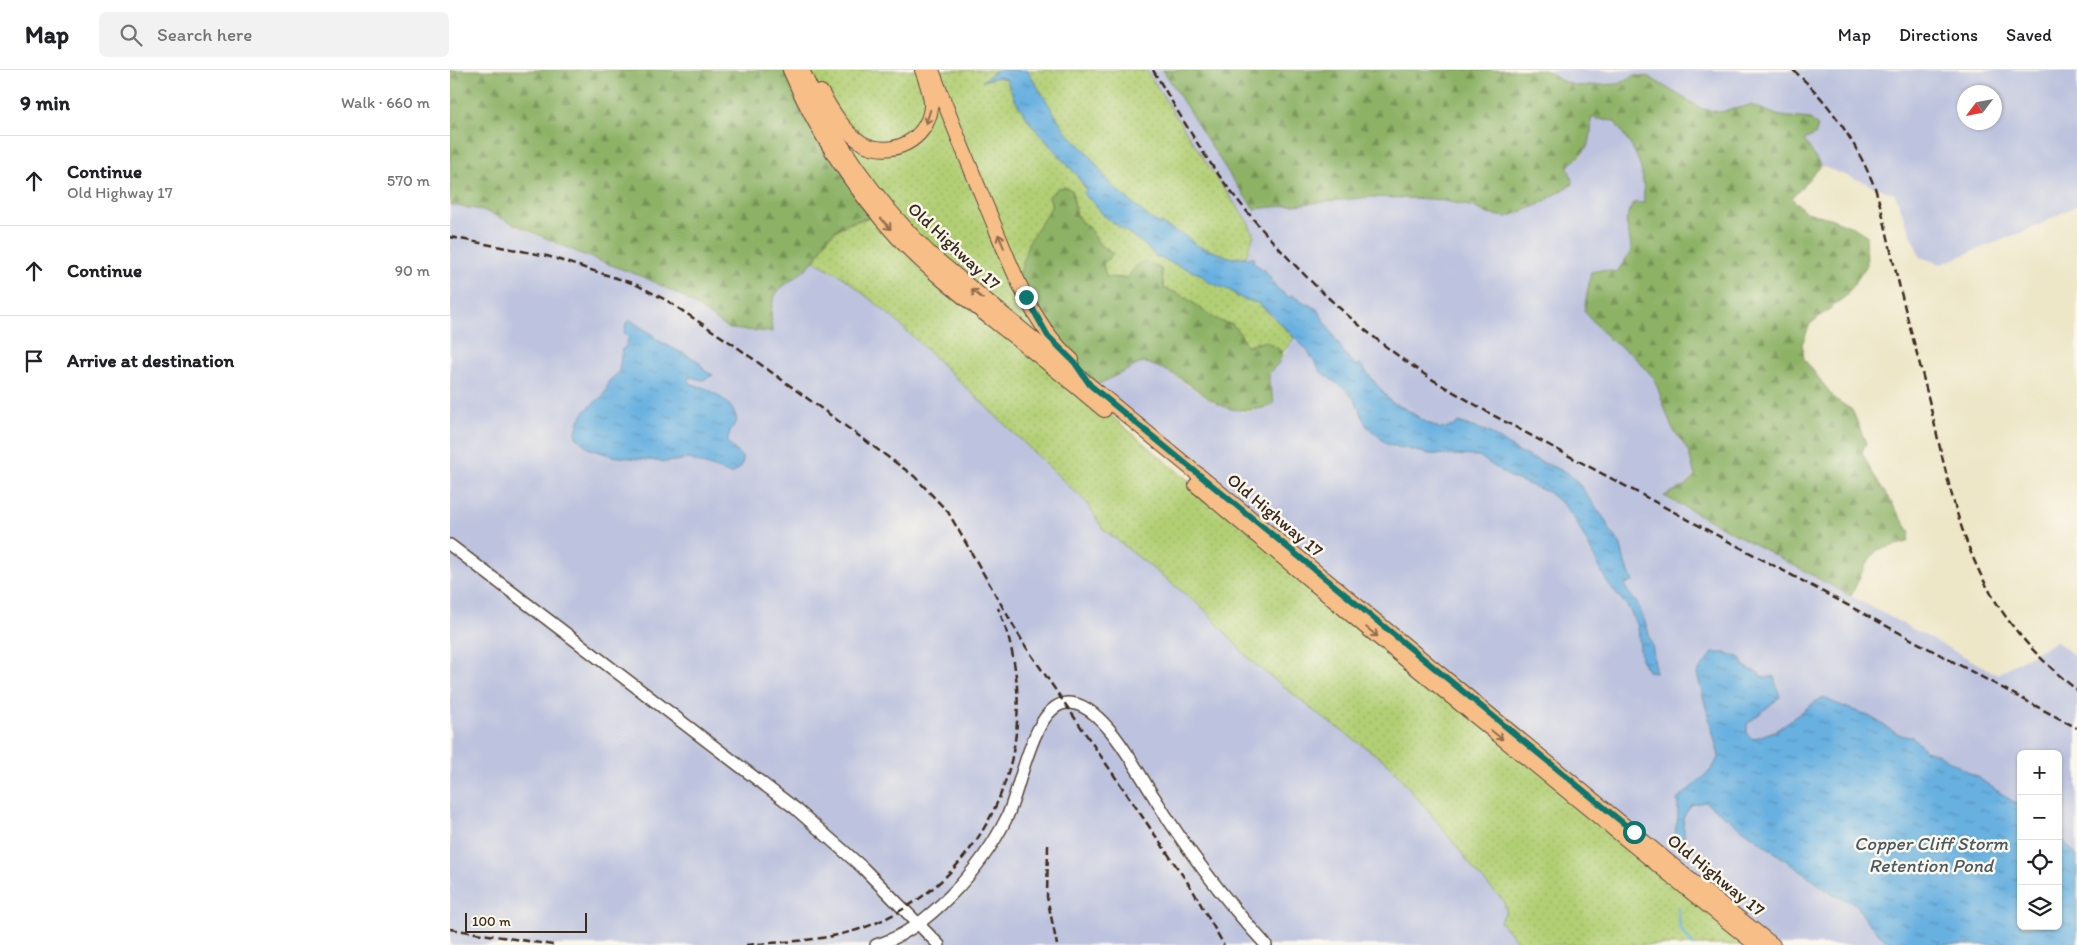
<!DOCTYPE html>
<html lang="en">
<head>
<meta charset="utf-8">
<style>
  :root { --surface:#fff; --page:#f2f2f2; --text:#202124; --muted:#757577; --line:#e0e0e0 }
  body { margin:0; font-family:Itim,sans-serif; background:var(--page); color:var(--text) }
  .controls { position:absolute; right:15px; bottom:15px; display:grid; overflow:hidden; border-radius:8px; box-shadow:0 1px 4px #0004 }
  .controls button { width:45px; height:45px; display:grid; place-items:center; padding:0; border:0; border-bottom:1px solid var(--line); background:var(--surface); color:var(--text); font:25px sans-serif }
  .compass { position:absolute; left:1507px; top:15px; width:45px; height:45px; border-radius:50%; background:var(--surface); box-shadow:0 1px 4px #0004; rotate:238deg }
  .scale { position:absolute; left:15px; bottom:12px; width:122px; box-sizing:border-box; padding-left:5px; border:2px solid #3b2a1e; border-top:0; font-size:14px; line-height:18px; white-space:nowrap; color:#3b2a1e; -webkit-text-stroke:4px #fbf7ec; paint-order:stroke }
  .stop { position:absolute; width:15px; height:15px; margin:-11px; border:4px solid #0f766e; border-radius:50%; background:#fff }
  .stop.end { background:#0f766e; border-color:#fff; box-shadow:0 1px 5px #0008 }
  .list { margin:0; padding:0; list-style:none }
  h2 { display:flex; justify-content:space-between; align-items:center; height:65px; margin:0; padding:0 20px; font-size:21px }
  h2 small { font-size:16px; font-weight:400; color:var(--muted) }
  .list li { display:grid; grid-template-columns:32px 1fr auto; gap:15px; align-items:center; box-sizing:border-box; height:90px; padding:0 20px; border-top:1px solid var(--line) }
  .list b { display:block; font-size:19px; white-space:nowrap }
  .list p { margin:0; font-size:16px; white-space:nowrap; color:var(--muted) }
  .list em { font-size:16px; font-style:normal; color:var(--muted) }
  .icon { flex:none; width:28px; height:28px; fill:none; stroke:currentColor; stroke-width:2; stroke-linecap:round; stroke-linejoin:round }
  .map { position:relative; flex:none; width:1627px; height:875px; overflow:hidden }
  header { display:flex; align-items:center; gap:30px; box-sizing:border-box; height:70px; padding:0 25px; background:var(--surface); border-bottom:1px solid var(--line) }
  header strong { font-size:24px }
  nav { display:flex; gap:28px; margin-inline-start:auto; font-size:18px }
  .search { width:350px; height:45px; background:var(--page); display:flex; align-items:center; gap:12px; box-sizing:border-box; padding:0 18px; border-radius:8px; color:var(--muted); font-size:19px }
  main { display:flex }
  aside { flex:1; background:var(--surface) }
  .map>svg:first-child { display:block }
  .industrial { fill:#bdc3de; fill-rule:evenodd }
  .grass { fill:url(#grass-dots); stroke:#767c4a }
  .forest { fill:url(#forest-firs); stroke:#646e42 }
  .water { fill:url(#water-ripples); stroke:#526d7f }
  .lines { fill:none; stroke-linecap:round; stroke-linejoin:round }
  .stream { stroke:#68b0e0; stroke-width:2.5 }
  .minor-casing { stroke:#564637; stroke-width:14 }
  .major-casing { stroke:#564637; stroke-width:16 }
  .minor { stroke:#fff; stroke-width:11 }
  .major { stroke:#f7be88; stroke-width:14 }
  .rail { stroke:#3b2a1e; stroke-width:2.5; stroke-dasharray:8 4; stroke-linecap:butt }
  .oneway { stroke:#906d4e }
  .route { stroke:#0f766e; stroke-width:6 }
  .labels { text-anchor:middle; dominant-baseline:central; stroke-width:5; stroke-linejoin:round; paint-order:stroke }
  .street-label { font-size:18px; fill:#3b2a1e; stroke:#fbf7ec }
  .water-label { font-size:19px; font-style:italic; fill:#4b5962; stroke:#fbf7ec }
</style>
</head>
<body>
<header>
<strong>Map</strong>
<div class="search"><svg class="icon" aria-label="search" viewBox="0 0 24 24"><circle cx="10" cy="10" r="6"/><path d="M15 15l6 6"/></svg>Search here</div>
<nav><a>Map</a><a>Directions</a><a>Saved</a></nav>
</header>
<main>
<aside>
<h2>9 min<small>Walk · 660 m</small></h2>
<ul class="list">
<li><svg class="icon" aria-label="ahead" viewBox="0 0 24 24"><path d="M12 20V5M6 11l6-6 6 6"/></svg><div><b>Continue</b><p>Old Highway 17</p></div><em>570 m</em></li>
<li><svg class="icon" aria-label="ahead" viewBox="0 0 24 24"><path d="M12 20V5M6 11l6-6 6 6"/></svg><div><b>Continue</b></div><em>90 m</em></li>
<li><svg class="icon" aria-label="arrive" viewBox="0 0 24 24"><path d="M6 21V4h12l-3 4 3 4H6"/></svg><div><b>Arrive at destination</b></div></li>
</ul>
</aside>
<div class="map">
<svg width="1627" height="875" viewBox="0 0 1627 875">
  <defs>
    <pattern id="grass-dots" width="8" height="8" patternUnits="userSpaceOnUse" patternTransform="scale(1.25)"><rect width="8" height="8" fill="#b2cf75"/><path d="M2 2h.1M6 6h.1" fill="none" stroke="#9ab265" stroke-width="1.8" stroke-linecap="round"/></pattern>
    <pattern id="forest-firs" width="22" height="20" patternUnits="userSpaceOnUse" patternTransform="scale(1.25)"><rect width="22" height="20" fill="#8db266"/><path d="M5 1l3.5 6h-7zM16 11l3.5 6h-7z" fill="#749153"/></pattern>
    <pattern id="water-ripples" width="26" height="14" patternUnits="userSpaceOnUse" patternTransform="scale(1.25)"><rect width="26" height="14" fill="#68b0e0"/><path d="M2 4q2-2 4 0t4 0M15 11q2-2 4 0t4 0" fill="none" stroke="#578fb5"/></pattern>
  </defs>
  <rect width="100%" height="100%" fill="#fbf7ec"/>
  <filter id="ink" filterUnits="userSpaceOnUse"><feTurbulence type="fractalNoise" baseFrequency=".02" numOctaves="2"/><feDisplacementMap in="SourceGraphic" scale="10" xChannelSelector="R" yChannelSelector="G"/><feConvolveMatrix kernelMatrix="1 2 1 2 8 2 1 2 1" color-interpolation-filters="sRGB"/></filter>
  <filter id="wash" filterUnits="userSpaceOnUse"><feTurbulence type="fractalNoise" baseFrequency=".0096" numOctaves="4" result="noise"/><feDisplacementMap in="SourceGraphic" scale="20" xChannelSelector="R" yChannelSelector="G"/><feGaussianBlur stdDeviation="1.12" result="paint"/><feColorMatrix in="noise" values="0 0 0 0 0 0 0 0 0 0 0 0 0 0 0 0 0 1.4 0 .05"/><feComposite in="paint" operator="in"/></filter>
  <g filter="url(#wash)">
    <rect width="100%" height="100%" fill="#ede6c7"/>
    <!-- industrial -->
    <g class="industrial">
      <polygon points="696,0 713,0 779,104 804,139 921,127 984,129 1024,137 1038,144 1118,96 1132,85 1141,47 1164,51 1189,85 1194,115 1194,134 1176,151 1182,180 1167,202 1152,200 1159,269 1184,286 1204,308 1222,358 1238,380 1245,405 1234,416 1215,427 1547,604 1606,571 1627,588 1627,786 1608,765 1608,684 1571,684 1571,737 1508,695 1488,684 1475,680 1463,667 1453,666 1412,643 1400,640 1372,628 1327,660 1303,669 1297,663 1297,654 1330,627 1329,620 1325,606 1316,608 1310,606 1309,603 1295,597 1291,588 1277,583 1247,603 1269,686 1262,699 1243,715 1233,726 1225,753 1235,758 1233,748 1241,735 1255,732 1260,734 1381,823 1402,830 1415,849 1440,875 1325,875 643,317 693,292 719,302 764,333 792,342 804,341 821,336 819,303 828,294 844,268 857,280 871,302 883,308 905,330 912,349 944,378 980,384 1029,386 1058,406 1098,422 1114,435 1126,451 1158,514 1178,537 1188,556 1191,589 1205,594 1201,567 1189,537 1176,519 1175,514 1182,512 1170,473 1159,460 1156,451 1129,414 1118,403 1070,383 1037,361 1020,354 995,357 991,360 976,352 956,339 940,332 912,296 909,294 907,297 894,283 867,239 842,225 840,228 833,224 816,200 803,193 804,187 796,186 802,175 798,152 765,106"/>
      <path d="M1096,0H1627V135L1585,157L1491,194L1470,187L1445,124L1371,96L1354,70L1360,49L1330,46L1301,35L1270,42L1252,39L1184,5L1169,14L1127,16L1110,10ZM1514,22H1544V52H1514Z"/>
      <polygon points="0,135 33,140 86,165 196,208 232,226 279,259 320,245 320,235 325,223 364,191 393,207 441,246 637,433 653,459 754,539 801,591 872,647 939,694 997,764 1028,805 1054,831 1056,842 1071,875 0,875"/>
    </g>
    <!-- grass -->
    <g class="grass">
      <path d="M353,0H547L534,11L548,7L556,9L565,30L582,56L626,104L653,145L695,175L705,186L752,205L782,221L786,226L808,233L844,268L833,282L806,272L797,277L791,265L782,254C757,252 742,224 714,219L711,199L695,192L688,194L677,208L656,207L653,194L658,179L650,175L638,156L632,153L626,144L622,120L601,131C603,142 594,150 587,159L609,280L506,206L434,134Z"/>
      <polygon points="577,0 696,0 765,106 798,152 804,165 796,186 782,188 748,176 737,167 701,149 661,115 635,80 616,62"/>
      <path d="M428,145L648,335L800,462L1305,875H1071L1050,852L1056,842L1054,831L1028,805L997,764L939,694L872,647L801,591L754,539L653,459L637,433L441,246L393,207L364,191C382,156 391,156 428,145Z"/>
    </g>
    <!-- forest -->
    <g class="forest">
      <path d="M0,0H339L428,145C410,150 388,153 377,169C372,176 369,186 363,192C334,222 317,212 322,262L279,259L232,226L196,208L129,183L33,140L0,135Z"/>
      <path d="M713,0H1096L1110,10L1127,16L1169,14L1184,5L1199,7L1252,39L1270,42L1301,35L1330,46L1360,49L1368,56L1365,65L1354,70L1371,96L1342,128L1356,142L1380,148L1405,158L1416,165L1417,195L1396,226L1360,254L1352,274L1354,289L1385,329L1402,340L1416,373L1412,382L1420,399L1460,462L1458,472L1427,480L1416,494L1401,526L1214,426L1234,416L1245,406L1238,380L1222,358L1204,308L1184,286L1159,269L1134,241L1141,202L1152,200L1167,202L1182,180L1176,151L1183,133H1194C1194,92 1187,83 1164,51L1141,48C1142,75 1139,78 1118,96L1123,114L1086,136L1057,147L1038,144L1024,137L984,129L921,127L804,139L779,104Z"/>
      <path d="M614,117L622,120L626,144L632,153L638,156L650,175L663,184L653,194L656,207L677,208L688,194L695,191L711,199L714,219C742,224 757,252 782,254L791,265L797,277L815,271L833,282L828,294L819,303V314L824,331L821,336C768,351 760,323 719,302C711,298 702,295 693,292L643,317L637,312L568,211L578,173L602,136L599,126L608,118Z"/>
    </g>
    <!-- water -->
    <g class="water">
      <path d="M547,0H577L616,62L635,80L661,115L701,149L737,167L748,176L782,188L804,187L803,193L815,200L828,219L840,228L841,225L867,239L894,283L907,297L909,293L941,332L956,339L976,352L991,359L1004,356L1008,352L1037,361L1070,383L1118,403L1129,414L1156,451L1159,460L1170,473L1175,492L1183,512L1175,514C1175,522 1186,529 1189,537C1198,557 1205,580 1205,602L1198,601L1191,589L1188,556L1178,537L1158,514L1126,451L1114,435L1098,422L1058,406L1029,386L980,384L938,375L916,355L905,330L895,319L871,302L857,280L821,244L808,233L792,229L781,221L756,211L752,205L705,186L695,175L653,145L642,130L637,128L634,125L636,119L626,104L582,55L565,30L556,9L548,7L532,11Z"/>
      <path d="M180,250L202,264L207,270L248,291L255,301L263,305L253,310L240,307L238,310C243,317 251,315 259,320C271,327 285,336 287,351L280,361L277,372L293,388C293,396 288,402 281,404L239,389L216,392L162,386L138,378L126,367C125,362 127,360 128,355C133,332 158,332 158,312L169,302L172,279L175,278L179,267L174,264L176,253Z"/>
      <path d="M1263,583H1277L1291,588L1295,597L1309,603L1310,606L1316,608L1324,606L1330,627L1297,654V663L1303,669L1327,660L1372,627C1385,634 1398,638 1411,643C1430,649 1443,667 1463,667L1475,680L1488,684L1527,707L1571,737V856H1608V765L1627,786V875H1440L1415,849L1406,834L1381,823L1255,732L1241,735L1233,748L1235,774L1226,773C1223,758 1231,745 1227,730L1262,699L1269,686L1247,603Z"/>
    </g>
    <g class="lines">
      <!-- stream -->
      <polyline class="stream" points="1228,837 1230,858 1243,875"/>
    </g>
  </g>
  <g filter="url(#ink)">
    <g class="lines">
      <defs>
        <g id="minor">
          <polyline points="0,475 346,739 412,797 489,875"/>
          <path d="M426,875C477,861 533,796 556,749C570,723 582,635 617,633C652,631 687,701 704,727C736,779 775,830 816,875"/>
        </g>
        <g id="major">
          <path d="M340,0C366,61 403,119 448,168C480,202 517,230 554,259C588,285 621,312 654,340"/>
          <path d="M352,0C383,72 424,127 479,183L1243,812L1323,875"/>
          <path d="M482,0C501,51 522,102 543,152C563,201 582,254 622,290"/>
          <path d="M371,22C382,40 394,62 412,73C441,89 478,70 481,37C482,25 476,11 472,0"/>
          <polyline points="746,415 918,559 1306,875"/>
        </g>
      </defs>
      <!-- minor casing -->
      <use href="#minor" class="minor-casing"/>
      <!-- major casing -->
      <use href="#major" class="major-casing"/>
      <!-- minor -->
      <use href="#minor" class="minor"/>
      <!-- major -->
      <use href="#major" class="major"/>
      <!-- rail -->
      <g class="rail">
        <path d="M703,0C729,43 754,88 786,128C840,196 907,260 980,308C999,320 1020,331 1039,343L1627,658"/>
        <path d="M1343,0C1380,32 1407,74 1425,118C1435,149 1440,180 1448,210C1458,253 1471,296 1481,339C1509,460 1524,538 1627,620"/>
        <polyline points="0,167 97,186 185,214 216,230 284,275 464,406 498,442 574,574 742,819 774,875"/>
        <polyline points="598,775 597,827 607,875"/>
        <polyline points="0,859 103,875"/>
        <path d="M296,875C341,871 383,871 426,853C548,800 599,659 548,538"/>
      </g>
    </g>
    <!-- one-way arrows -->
    <defs><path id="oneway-shaft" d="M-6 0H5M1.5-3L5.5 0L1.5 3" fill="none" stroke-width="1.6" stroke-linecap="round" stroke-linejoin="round" transform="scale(1.25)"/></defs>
    <g class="oneway">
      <use href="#oneway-shaft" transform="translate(478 47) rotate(108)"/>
      <use href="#oneway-shaft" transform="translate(436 154) rotate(48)"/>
      <use href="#oneway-shaft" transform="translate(551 171) rotate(-113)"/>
      <use href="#oneway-shaft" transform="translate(527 224) rotate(-141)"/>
      <use href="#oneway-shaft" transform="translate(922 562) rotate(39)"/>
      <use href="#oneway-shaft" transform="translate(1047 665) rotate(39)"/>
    </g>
  </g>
  <g class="lines" filter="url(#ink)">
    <!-- route -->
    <polyline class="route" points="576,227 598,266 625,293 640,315 1184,762"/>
  </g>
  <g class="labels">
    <!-- street labels -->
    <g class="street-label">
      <text transform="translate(504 176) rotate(43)">Old Highway 17</text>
      <text transform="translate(825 445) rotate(40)">Old Highway 17</text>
      <text transform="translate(1266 805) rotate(39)">Old Highway 17</text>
    </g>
    <!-- water labels -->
    <g class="water-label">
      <text x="1481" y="773">Copper Cliff Storm<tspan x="1481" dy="22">Retention Pond</tspan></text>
    </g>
  </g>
</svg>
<div class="controls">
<button>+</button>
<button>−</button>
<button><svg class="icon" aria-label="locate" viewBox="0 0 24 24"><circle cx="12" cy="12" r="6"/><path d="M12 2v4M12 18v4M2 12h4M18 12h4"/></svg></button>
<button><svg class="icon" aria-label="layers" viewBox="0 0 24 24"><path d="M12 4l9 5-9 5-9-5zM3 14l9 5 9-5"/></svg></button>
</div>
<svg class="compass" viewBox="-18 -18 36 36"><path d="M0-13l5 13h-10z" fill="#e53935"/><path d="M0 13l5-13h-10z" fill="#757577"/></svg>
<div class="scale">100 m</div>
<div class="stop" style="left:1184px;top:762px"></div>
<div class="stop end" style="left:576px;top:227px"></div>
</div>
</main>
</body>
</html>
